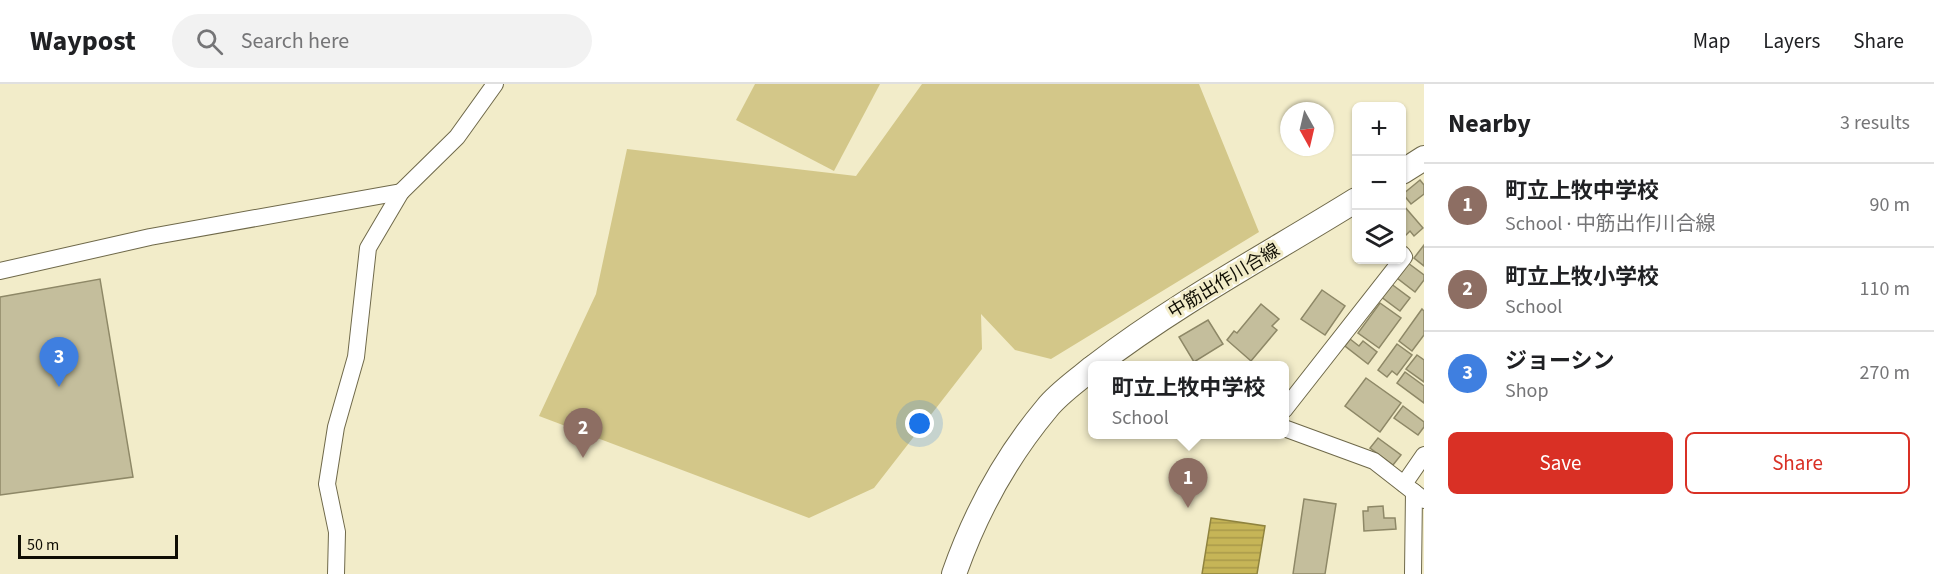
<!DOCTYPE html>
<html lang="en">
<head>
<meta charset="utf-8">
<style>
  :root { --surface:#fff; --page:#f2f2f2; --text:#202124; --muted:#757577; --line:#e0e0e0; --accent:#d93025 }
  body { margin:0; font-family:"Source Sans 3","Noto Sans JP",sans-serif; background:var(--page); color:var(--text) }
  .controls { position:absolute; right:18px; top:18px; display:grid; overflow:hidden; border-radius:9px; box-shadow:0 2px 4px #0004 }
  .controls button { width:54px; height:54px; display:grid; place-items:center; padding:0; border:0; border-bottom:2px solid var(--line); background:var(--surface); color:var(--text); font:30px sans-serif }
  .compass { position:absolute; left:1280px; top:18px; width:54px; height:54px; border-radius:50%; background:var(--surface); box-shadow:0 2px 4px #0004; rotate:172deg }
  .scale { position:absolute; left:18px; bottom:15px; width:160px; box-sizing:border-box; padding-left:6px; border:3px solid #0f0d03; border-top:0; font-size:16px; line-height:21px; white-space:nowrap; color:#0f0d03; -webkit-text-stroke:4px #f2ecc9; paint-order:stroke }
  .you { position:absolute; left:920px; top:340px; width:21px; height:21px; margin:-15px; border:4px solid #fff; border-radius:50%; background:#1a73e8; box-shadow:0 0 0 9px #1a73e833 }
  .badge { display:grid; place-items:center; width:39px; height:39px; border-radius:50%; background:var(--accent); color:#fff; font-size:20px; font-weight:700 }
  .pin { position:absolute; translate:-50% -50px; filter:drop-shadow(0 2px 3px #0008) }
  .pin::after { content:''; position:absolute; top:32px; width:21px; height:18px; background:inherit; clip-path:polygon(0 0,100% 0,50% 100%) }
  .popup { position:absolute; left:1088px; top:277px; width:201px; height:78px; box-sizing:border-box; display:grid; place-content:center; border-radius:9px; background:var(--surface); filter:drop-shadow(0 2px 4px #0005); font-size:20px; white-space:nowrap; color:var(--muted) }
  .popup b { font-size:22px; color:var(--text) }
  .popup::after { content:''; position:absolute; left:50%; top:100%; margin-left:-12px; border:12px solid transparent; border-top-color:var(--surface) }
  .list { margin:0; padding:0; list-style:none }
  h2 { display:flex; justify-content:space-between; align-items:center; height:78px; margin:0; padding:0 24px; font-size:26px }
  h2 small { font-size:20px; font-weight:400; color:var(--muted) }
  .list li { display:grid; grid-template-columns:39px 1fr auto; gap:18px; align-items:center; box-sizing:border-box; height:84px; padding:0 24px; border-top:2px solid var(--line) }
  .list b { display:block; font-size:22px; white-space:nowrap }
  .list p { margin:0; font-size:20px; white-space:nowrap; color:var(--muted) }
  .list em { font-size:20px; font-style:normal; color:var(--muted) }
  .actions { display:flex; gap:12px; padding:18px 24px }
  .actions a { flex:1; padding:14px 0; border:2px solid var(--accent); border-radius:9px; text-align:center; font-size:21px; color:var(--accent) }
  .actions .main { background:var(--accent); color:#fff }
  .icon { flex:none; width:33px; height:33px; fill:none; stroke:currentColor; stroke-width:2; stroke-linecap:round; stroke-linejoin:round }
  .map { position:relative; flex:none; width:1424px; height:490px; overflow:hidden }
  header { display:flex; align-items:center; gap:36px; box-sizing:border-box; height:84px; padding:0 30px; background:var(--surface); border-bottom:2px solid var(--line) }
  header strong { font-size:28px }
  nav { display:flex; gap:33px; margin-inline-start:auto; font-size:21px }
  .search { width:420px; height:54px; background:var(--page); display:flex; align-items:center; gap:15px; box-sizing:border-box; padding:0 21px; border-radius:33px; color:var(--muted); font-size:22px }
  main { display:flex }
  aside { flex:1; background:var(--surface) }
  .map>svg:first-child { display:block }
  .park { fill:#d3c789 }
  .water { fill:url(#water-rules); stroke:#8f833e; stroke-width:1.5 }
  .building { fill:#c4be9c; stroke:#8e8867; stroke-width:1.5 }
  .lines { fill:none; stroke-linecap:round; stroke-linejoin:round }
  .street-casing { stroke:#6f694a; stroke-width:18 }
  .secondary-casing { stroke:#6f694a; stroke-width:26 }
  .street { stroke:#fff; stroke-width:16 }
  .secondary { stroke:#fff; stroke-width:24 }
  .labels { text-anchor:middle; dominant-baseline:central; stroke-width:6; stroke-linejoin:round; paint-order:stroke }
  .street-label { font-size:18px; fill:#0f0d03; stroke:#f2ecc9 }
</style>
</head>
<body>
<header>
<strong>Waypost</strong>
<div class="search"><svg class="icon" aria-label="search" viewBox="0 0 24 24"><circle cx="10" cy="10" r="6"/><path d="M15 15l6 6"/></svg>Search here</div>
<nav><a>Map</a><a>Layers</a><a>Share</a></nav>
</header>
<main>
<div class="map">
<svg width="1424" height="490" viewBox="0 0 1424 490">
  <defs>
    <pattern id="water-rules" width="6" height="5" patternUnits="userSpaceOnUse" patternTransform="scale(1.5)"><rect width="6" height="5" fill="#c6b557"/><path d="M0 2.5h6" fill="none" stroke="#a99a4a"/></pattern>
  </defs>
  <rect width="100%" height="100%" fill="#f2ecc9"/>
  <!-- park -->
  <g class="park">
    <polygon points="755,0 880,0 834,87 736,36"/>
    <polygon points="922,0 1199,0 1259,148 1051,275 1015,266 981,230 982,265 874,404 809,434 539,332 596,210 627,65 856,92"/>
  </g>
  <!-- water -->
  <polygon class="water" points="1211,434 1265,442 1257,490 1202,490"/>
  <!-- building -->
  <g class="building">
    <polygon points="1420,96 1424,101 1424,110 1411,120 1403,110"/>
    <polygon points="1404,122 1423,144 1414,152 1410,147 1403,154 1402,152 1402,124"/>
    <polygon points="1424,161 1424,182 1414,174"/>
    <polygon points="1408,179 1424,191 1424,196 1415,208 1397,194"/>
    <polygon points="100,195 133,393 0,411 0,213"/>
    <polygon points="1390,199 1410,214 1400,227 1380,212"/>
    <polygon points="1322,206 1345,222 1325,251 1301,235"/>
    <polygon points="1380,219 1401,234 1379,264 1358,249"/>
    <polygon points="1261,220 1279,235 1272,242 1277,246 1251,277 1227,256 1234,247 1237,249"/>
    <polygon points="1422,225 1424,227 1424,251 1412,267 1399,257"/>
    <polygon points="1208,236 1223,260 1194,278 1179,253"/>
    <polygon points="1350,255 1359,262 1363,257 1377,268 1368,280 1345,262"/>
    <polygon points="1397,260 1412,271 1397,291 1392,287 1387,293 1378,286"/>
    <polygon points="1417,271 1424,276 1424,298 1406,285"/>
    <polygon points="1405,288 1424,302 1424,319 1397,299"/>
    <polygon points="1366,294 1401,319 1380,348 1345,322"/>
    <polygon points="1403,322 1424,338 1424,343 1418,351 1394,334"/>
    <polygon points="1378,354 1401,371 1393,381 1370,364"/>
    <polygon points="1304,415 1336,420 1325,490 1293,490"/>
    <polygon points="1383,422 1384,434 1395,434 1396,445 1364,447 1363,427 1368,427 1368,423"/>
  </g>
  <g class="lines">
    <defs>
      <g id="street">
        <polyline points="0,187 150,153 401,108"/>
        <polyline points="1284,326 1404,173 1402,170"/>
        <polyline points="1284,344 1374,377 1424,416"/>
        <polyline points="1404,400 1424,371"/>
        <polyline points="336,490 337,448 327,400 336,343 356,273 368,164 401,108 457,53 495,0"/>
        <polyline points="1413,490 1414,408"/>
      </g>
      <g id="secondary">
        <polyline points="1402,88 1424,74"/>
        <path d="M1095,282C1177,219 1269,170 1356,116"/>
        <path d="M954,490C975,430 1006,373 1047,324C1059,309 1077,297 1092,284"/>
      </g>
    </defs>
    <!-- street casing -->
    <use href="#street" class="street-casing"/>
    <!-- secondary casing -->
    <use href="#secondary" class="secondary-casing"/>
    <!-- street -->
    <use href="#street" class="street"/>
    <!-- secondary -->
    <use href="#secondary" class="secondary"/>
  </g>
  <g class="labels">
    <!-- street labels -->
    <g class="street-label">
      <text transform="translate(1224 197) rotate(-31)">中筋出作川合線</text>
    </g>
  </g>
</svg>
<div class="controls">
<button>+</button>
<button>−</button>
<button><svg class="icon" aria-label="layers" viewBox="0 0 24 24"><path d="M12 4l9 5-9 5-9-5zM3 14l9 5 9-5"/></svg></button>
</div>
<svg class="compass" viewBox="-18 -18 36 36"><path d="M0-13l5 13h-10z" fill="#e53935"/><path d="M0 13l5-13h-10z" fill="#757577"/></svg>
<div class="scale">50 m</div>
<div class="you"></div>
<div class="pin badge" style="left:1188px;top:424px;background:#8d6e63">1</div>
<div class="popup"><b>町立上牧中学校</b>School</div>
<div class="pin badge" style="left:583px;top:374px;background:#8d6e63">2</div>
<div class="pin badge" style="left:59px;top:303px;background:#3f7fe0">3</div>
</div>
<aside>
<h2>Nearby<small>3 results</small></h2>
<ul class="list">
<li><span class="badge" style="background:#8d6e63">1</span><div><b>町立上牧中学校</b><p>School · 中筋出作川合線</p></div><em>90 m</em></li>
<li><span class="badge" style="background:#8d6e63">2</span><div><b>町立上牧小学校</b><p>School</p></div><em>110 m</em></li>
<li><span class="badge" style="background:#3f7fe0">3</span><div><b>ジョーシン</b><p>Shop</p></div><em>270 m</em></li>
</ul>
<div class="actions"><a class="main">Save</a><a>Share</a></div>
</aside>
</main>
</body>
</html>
